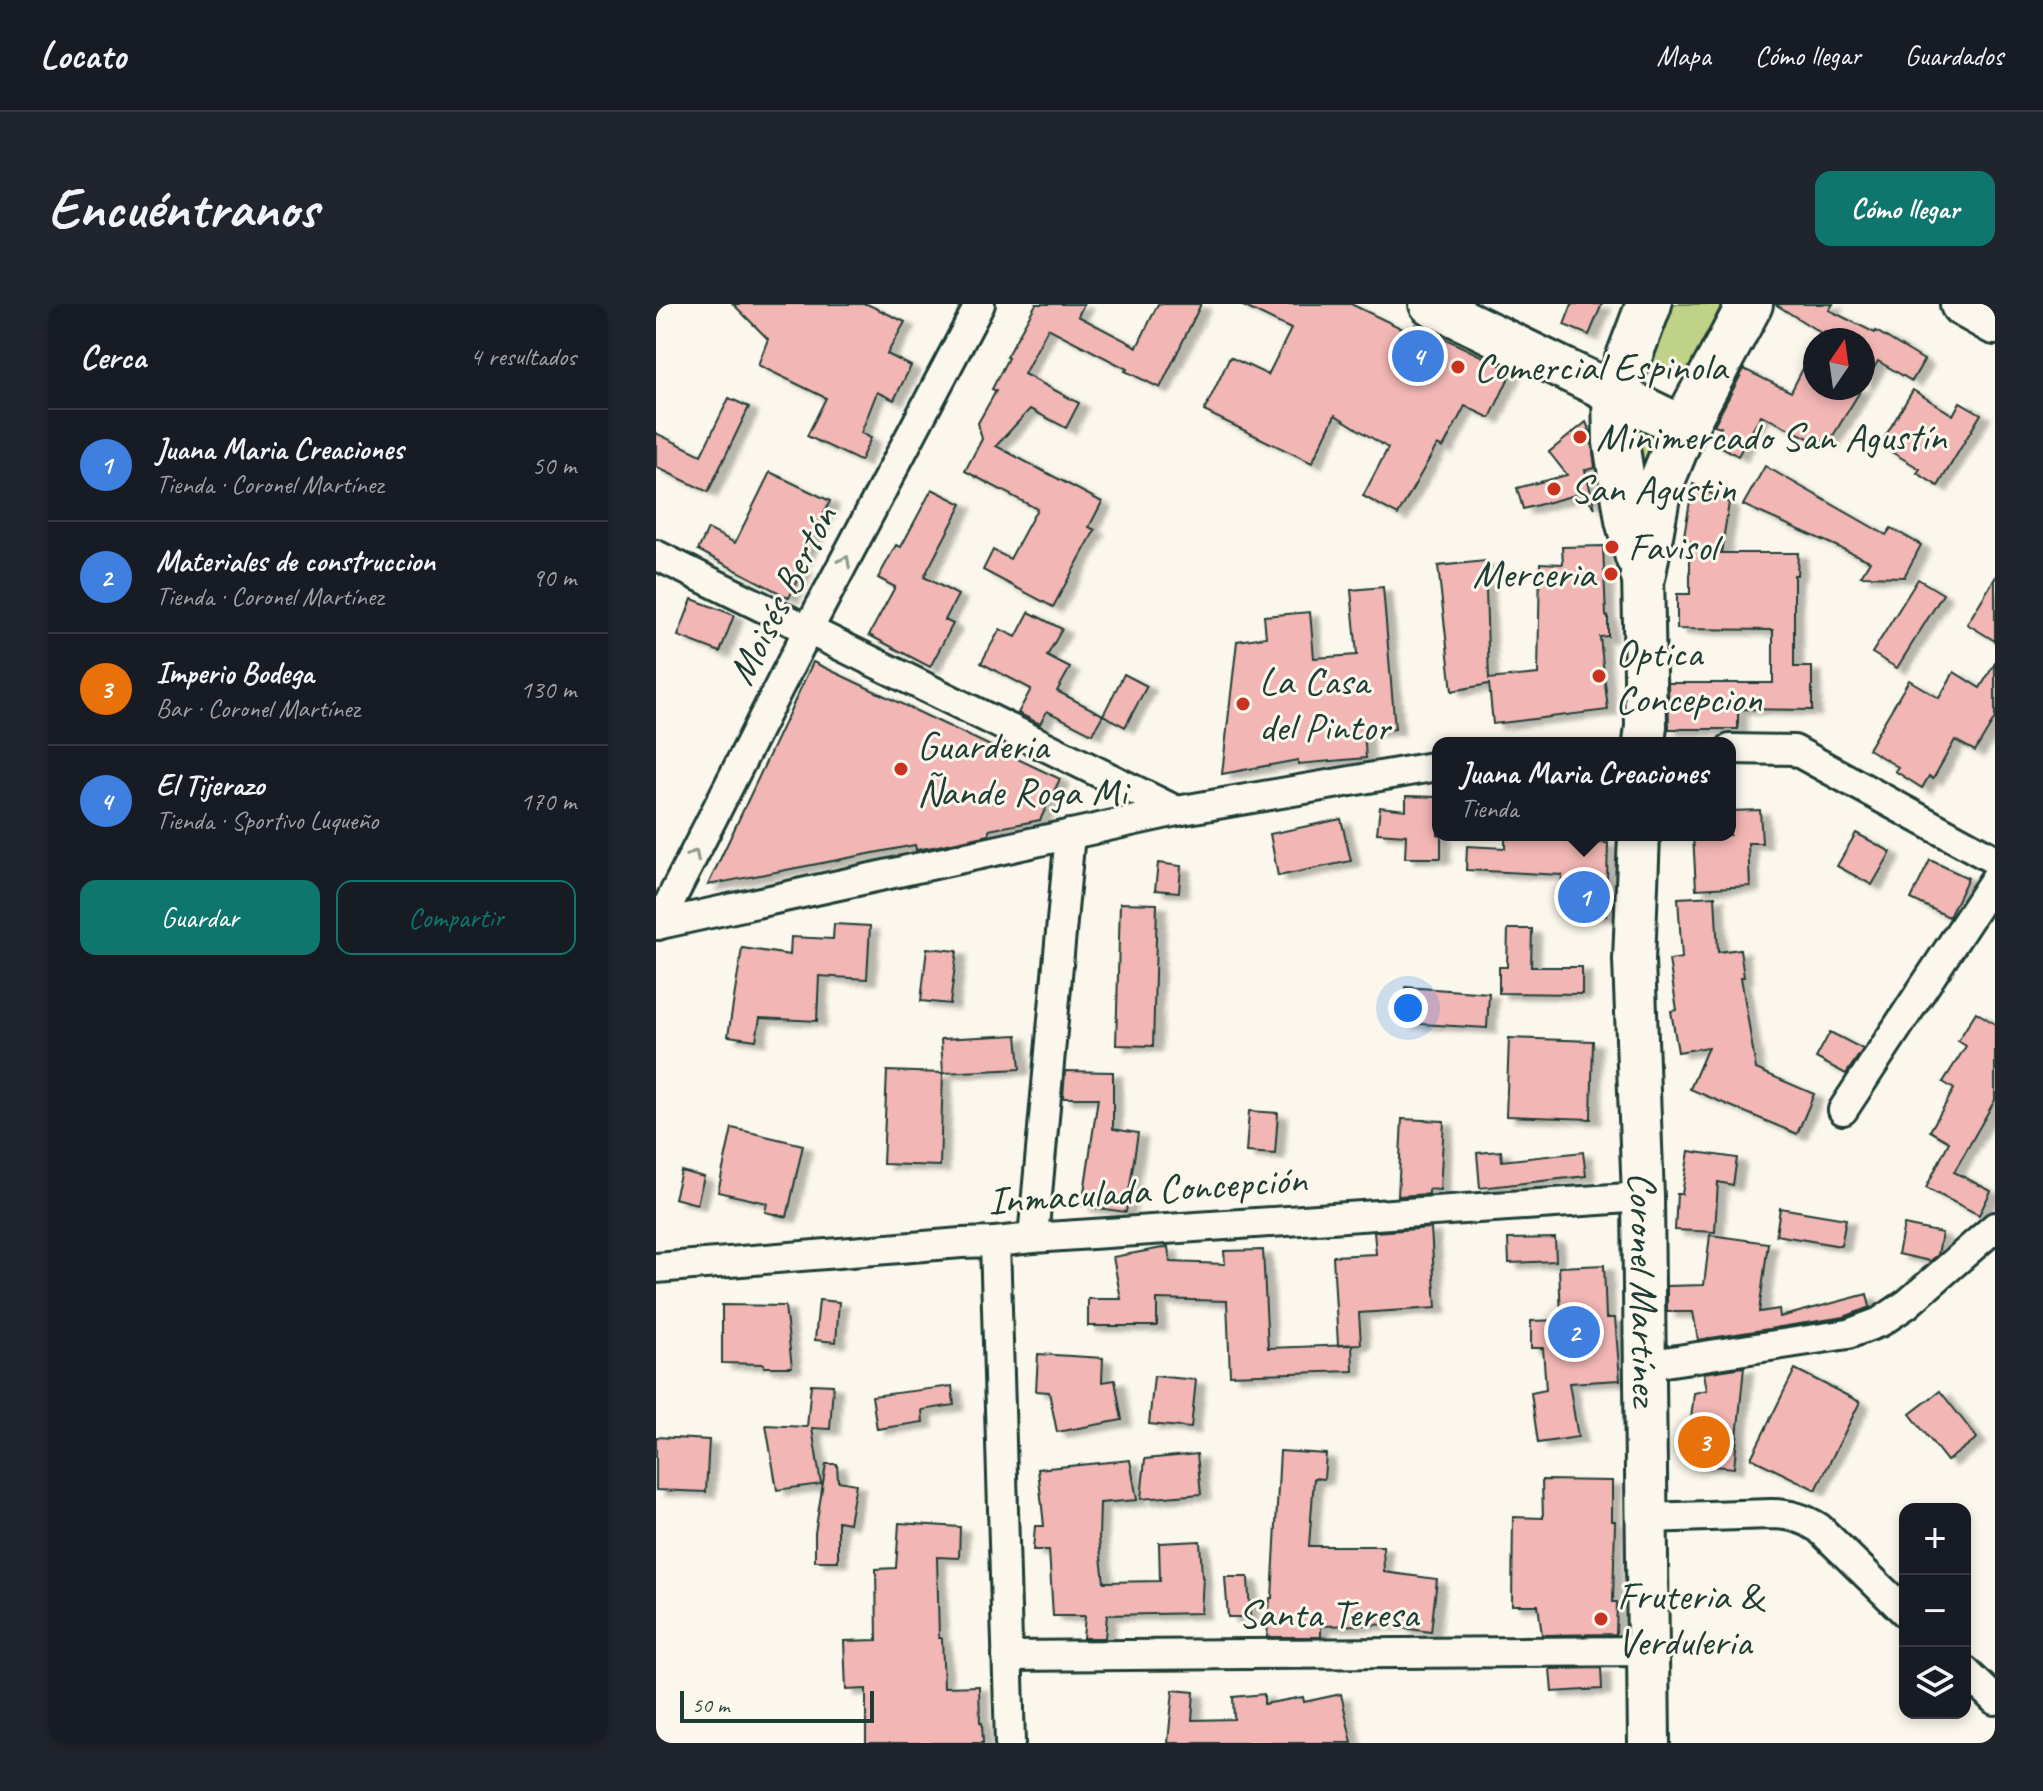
<!DOCTYPE html>
<html lang="es">
<head>
<meta charset="utf-8">
<style>
  :root { --surface:#171b24; --page:#20242c; --text:#f1f3f6; --muted:#9ea1a6; --line:#363941; --accent:#0f766e }
  body { margin:0; font-family:Caveat,sans-serif; background:var(--page); color:var(--text) }
  .controls { position:absolute; right:24px; bottom:24px; display:grid; overflow:hidden; border-radius:16px; box-shadow:0 4px 12px #0003 }
  .controls button { width:72px; height:72px; display:grid; place-items:center; padding:0; border:0; border-bottom:2px solid var(--line); background:var(--surface); color:var(--text); font:40px sans-serif }
  .compass { position:absolute; left:1147px; top:24px; width:72px; height:72px; border-radius:50%; background:var(--surface); box-shadow:0 4px 12px #0003; rotate:13deg }
  .scale { position:absolute; left:24px; bottom:20px; width:194px; box-sizing:border-box; padding-left:8px; border:4px solid #1f3d34; border-top:0; font-size:22px; line-height:28px; white-space:nowrap; color:#1f3d34; -webkit-text-stroke:6px #fbf7ec; paint-order:stroke }
  .you { position:absolute; left:752px; top:704px; width:28px; height:28px; margin:-20px; border:6px solid #fff; border-radius:50%; background:#1a73e8; box-shadow:0 0 0 12px #1a73e833 }
  .badge { display:grid; place-items:center; width:52px; height:52px; border-radius:50%; background:var(--accent); color:#fff; font-size:26px; font-weight:700 }
  .pin { position:absolute; translate:-50% -50%; border:4px solid #fff; box-shadow:0 2px 8px #0006 }
  .popup { position:absolute; left:776px; top:433px; width:304px; height:104px; box-sizing:border-box; display:grid; place-content:center; border-radius:16px; background:var(--surface); filter:drop-shadow(0 2px 6px #0005); font-size:26px; white-space:nowrap; color:var(--muted) }
  .popup b { font-size:30px; color:var(--text) }
  .popup::after { content:''; position:absolute; left:50%; top:100%; margin-left:-16px; border:16px solid transparent; border-top-color:var(--surface) }
  .list { margin:0; padding:0; list-style:none }
  h2 { display:flex; justify-content:space-between; align-items:center; height:104px; margin:0; padding:0 32px; font-size:34px }
  h2 small { font-size:26px; font-weight:400; color:var(--muted) }
  .list li { display:grid; grid-template-columns:52px 1fr auto; gap:24px; align-items:center; box-sizing:border-box; height:112px; padding:0 32px; border-top:2px solid var(--line) }
  .list b { display:block; font-size:30px; white-space:nowrap }
  .list p { margin:0; font-size:26px; white-space:nowrap; color:var(--muted) }
  .list em { font-size:26px; font-style:normal; color:var(--muted) }
  .actions { display:flex; gap:16px; padding:24px 32px }
  .actions a { flex:1; padding:18px 0; border:2px solid var(--accent); border-radius:16px; text-align:center; font-size:28px; color:var(--accent) }
  .actions .main { background:var(--accent); color:#fff }
  .icon { flex:none; width:44px; height:44px; fill:none; stroke:currentColor; stroke-width:2; stroke-linecap:round; stroke-linejoin:round }
  .map { position:relative; flex:none; width:1339px; height:1439px; overflow:hidden; border-radius:16px }
  header { display:flex; align-items:center; gap:48px; box-sizing:border-box; height:112px; padding:0 40px; background:var(--surface); border-bottom:2px solid var(--line) }
  header strong { font-size:38px }
  nav { display:flex; gap:44px; margin-inline-start:auto; font-size:28px }
  .intro { display:flex; align-items:center; justify-content:space-between; box-sizing:border-box; height:192px; padding:0 48px }
  h1 { margin:0; font-size:56px }
  .button { padding:20px 36px; border-radius:16px; background:var(--accent); color:#fff; font-size:28px; font-weight:700 }
  main { display:flex; gap:48px; padding:0 48px }
  aside { flex:1; background:var(--surface); border-radius:16px; box-shadow:0 4px 12px #0003 }
  .map>svg:first-child { display:block }
  .green { fill:#bfd287; stroke:#6f885e; stroke-width:2 }
  .building { fill:#f2b6b4; stroke:#1f3d34; stroke-width:2; filter:url(#shadow) }
  .lines { fill:none; stroke-linecap:round; stroke-linejoin:round }
  .street-casing { stroke:#1f3d34; stroke-width:34 }
  .secondary-casing { stroke:#1f3d34; stroke-width:46 }
  .primary-casing { stroke:#1f3d34; stroke-width:50 }
  .street { stroke:#fbf7ec; stroke-width:28 }
  .secondary { stroke:#fbf7ec; stroke-width:40 }
  .primary { stroke:#fbf7ec; stroke-width:44 }
  .oneway { stroke:#8d9a90 }
  .poi-dot { fill:#c8321e; stroke:#fbf7ec; stroke-width:3 }
  .labels { text-anchor:middle; dominant-baseline:central; stroke-width:6; stroke-linejoin:round; paint-order:stroke }
  .poi-label { font-size:40px; fill:#1f3d34; stroke:#fbf7ec; text-anchor:start }
  .street-label { font-size:40px; fill:#1f3d34; stroke:#fbf7ec }
</style>
</head>
<body>
<header>
<strong>Locato</strong>
<nav><a>Mapa</a><a>Cómo llegar</a><a>Guardados</a></nav>
</header>
<div class="intro"><h1>Encuéntranos</h1><a class="button">Cómo llegar</a></div>
<main>
<aside>
<h2>Cerca<small>4 resultados</small></h2>
<ul class="list">
<li><span class="badge" style="background:#3f7fe0">1</span><div><b>Juana Maria Creaciones</b><p>Tienda · Coronel Martínez</p></div><em>50 m</em></li>
<li><span class="badge" style="background:#3f7fe0">2</span><div><b>Materiales de construccion</b><p>Tienda · Coronel Martínez</p></div><em>90 m</em></li>
<li><span class="badge" style="background:#e8710a">3</span><div><b>Imperio Bodega</b><p>Bar · Coronel Martínez</p></div><em>130 m</em></li>
<li><span class="badge" style="background:#3f7fe0">4</span><div><b>El Tijerazo</b><p>Tienda · Sportivo Luqueño</p></div><em>170 m</em></li>
</ul>
<div class="actions"><a class="main">Guardar</a><a>Compartir</a></div>
</aside>
<div class="map">
<svg width="1339" height="1439" viewBox="0 0 1339 1439">
  <defs>
    <filter id="shadow"><feDropShadow dx="9" dy="5" stdDeviation="2" flood-color="#0004"/></filter>
  </defs>
  <rect width="100%" height="100%" fill="#fbf7ec"/>
  <filter id="ink" filterUnits="userSpaceOnUse"><feTurbulence type="fractalNoise" baseFrequency=".0125" numOctaves="2"/><feDisplacementMap in="SourceGraphic" scale="16" xChannelSelector="R" yChannelSelector="G"/><feConvolveMatrix kernelMatrix="1 2 1 2 8 2 1 2 1" color-interpolation-filters="sRGB"/></filter>
  <g filter="url(#ink)">
    <!-- green -->
    <g class="green">
      <path d="M1018,0H1066L1032,69C1017,75 1006,71 995,60L994,52Z"/>
      <polygon points="982,122 1004,124 989,194 980,124"/>
    </g>
    <!-- building -->
    <g class="building">
      <polygon points="77,0 211,0 249,18 231,50 255,62 238,96 221,88 205,129 215,134 204,157 151,132 170,94 102,61 112,35"/>
      <polygon points="380,0 428,0 422,12 481,43 502,0 545,0 504,84 469,67 471,65 392,24 368,70 423,99 410,124 374,105 340,142 446,198 433,223 439,226 397,303 327,266 337,246 354,255 381,205 309,167 326,135 322,119 340,87 336,85 352,54 350,53"/>
      <polygon points="583,0 695,0 755,29 759,20 856,67 834,114 809,102 787,144 781,141 742,211 707,192 732,144 679,111 656,159 548,107 574,53 612,71 635,25"/>
      <polygon points="916,0 946,0 933,31 908,21"/>
      <polygon points="1119,0 1177,0 1173,6 1219,29 1220,27 1268,56 1256,77 1222,57 1207,82 1207,36 1161,36 1165,29"/>
      <polygon points="1159,41 1159,84 1206,84 1172,140 1158,132 1156,136 1105,111 1082,152 1057,138 1065,123 1058,121 1088,65 1135,88"/>
      <polygon points="1257,86 1297,111 1304,98 1325,110 1282,182 1261,169 1264,165 1224,141"/>
      <polygon points="73,94 93,103 52,188 0,163 0,129 45,151"/>
      <polygon points="930,118 935,130 939,164 929,166 939,204 927,189 867,205 861,184 911,171 893,148"/>
      <polygon points="1109,162 1230,231 1235,224 1265,241 1248,273 1205,272 1214,257 1087,201"/>
      <polygon points="114,168 174,197 142,262 147,265 133,294 42,246 52,225 79,239"/>
      <polygon points="1037,180 1073,199 1065,249 1142,249 1141,271 1138,271 1138,363 1156,363 1156,406 1082,405 1082,425 1013,425 1012,379 1117,379 1117,326 1021,325 1021,290 1034,290 1034,237 1027,237"/>
      <polygon points="276,185 306,200 268,273 302,291 289,316 297,320 274,363 213,331 239,283 222,274 240,241 245,243"/>
      <polygon points="947,242 950,312 952,312 952,332 944,333 952,406 837,420 833,380 796,387 782,262 829,257 833,375 882,370 884,259 907,260 906,243"/>
      <polygon points="1339,274 1339,337 1311,320"/>
      <polygon points="1262,275 1287,290 1241,364 1216,349"/>
      <polygon points="727,283 739,425 708,428 710,454 642,460 642,456 566,470 581,337 610,333 608,312 654,308 658,354 701,351 695,286"/>
      <polygon points="36,295 78,311 64,348 22,332"/>
      <polygon points="373,308 406,325 391,352 414,364 401,387 447,411 436,430 391,407 384,420 362,409 375,385 325,359 344,325 360,333"/>
      <polygon points="157,358 404,475 384,516 333,526 333,531 277,543 260,546 259,541 52,581"/>
      <polygon points="1339,359 1339,414 1319,447 1299,436 1277,475 1273,472 1266,484 1239,467 1242,463 1212,445 1253,376 1283,394 1298,368 1324,384"/>
      <polygon points="468,370 491,382 469,423 447,411"/>
      <polygon points="750,492 782,493 782,531 785,531 785,554 749,554 750,531 721,529 724,503 750,506"/>
      <polygon points="1104,506 1106,539 1092,539 1094,582 1040,585 1037,531 1074,531 1074,507"/>
      <polygon points="685,515 695,557 622,572 614,530"/>
      <polygon points="1200,529 1235,548 1216,581 1181,562"/>
      <polygon points="849,531 934,531 933,539 952,539 950,612 904,609 906,571 810,566 811,542 849,544"/>
      <polygon points="1274,556 1312,574 1293,613 1255,595"/>
      <polygon points="502,559 525,562 523,588 499,586"/>
      <polygon points="1059,592 1062,648 1084,645 1088,673 1085,673 1100,765 1158,790 1141,830 1034,785 1052,743 1022,748 1015,707 1021,706 1013,656 1026,654 1022,594"/>
      <polygon points="464,599 501,600 497,742 460,741"/>
      <polygon points="178,620 214,622 211,675 163,672 161,717 104,714 100,736 72,732 86,644 134,651 135,633 177,635"/>
      <polygon points="852,625 876,625 875,663 926,663 926,690 843,689 843,663 851,663"/>
      <polygon points="271,644 301,647 294,700 265,697"/>
      <polygon points="750,683 833,689 831,724 748,719"/>
      <polygon points="1320,708 1339,720 1339,796 1298,868 1335,887 1323,911 1270,884 1293,838 1274,827 1298,785 1287,778 1310,742 1302,737"/>
      <polygon points="1174,728 1207,745 1190,770 1160,754"/>
      <polygon points="361,731 364,765 287,769 285,735"/>
      <polygon points="853,734 937,737 935,815 850,812"/>
      <polygon points="231,767 287,769 284,862 227,860"/>
      <polygon points="409,767 457,768 457,825 482,829 470,908 426,902 442,794 407,794"/>
      <polygon points="593,807 622,809 619,850 590,848"/>
      <polygon points="746,815 788,817 784,886 773,885 773,890 742,892"/>
      <polygon points="76,824 147,841 131,913 109,908 111,899 62,888"/>
      <polygon points="845,847 846,857 927,848 930,872 824,884 821,849"/>
      <polygon points="1033,847 1081,854 1077,881 1062,878 1059,928 1019,926 1021,890 1026,890"/>
      <polygon points="25,867 48,873 41,900 18,894"/>
      <polygon points="1124,904 1190,915 1185,942 1120,931"/>
      <polygon points="1248,921 1286,929 1282,951 1274,957 1242,950"/>
      <polygon points="775,924 780,1004 703,1009 705,1040 682,1041 677,952 720,950 718,928"/>
      <polygon points="1054,931 1112,939 1103,1008 1123,1005 1124,1013 1211,990 1214,1003 1188,1013 1042,1036 1037,1008 1011,1008 1011,982 1048,981"/>
      <polygon points="899,934 900,957 853,959 852,935"/>
      <polygon points="512,943 514,958 569,960 568,947 607,946 612,1044 696,1041 697,1067 574,1071 571,997 501,995 501,1022 432,1022 432,995 465,995 457,953"/>
      <polygon points="948,961 950,1014 959,1014 964,1076 913,1079 922,1133 882,1139 875,1089 890,1086 887,1044 875,1044 875,1017 905,1016 903,963"/>
      <polygon points="163,996 183,998 180,1038 159,1036"/>
      <polygon points="66,1001 129,1002 136,1063 108,1063 108,1060 66,1059"/>
      <polygon points="382,1050 447,1054 446,1078 459,1076 466,1116 401,1128 393,1088 380,1087"/>
      <polygon points="1088,1063 1078,1164 1030,1159 1038,1089 1051,1086 1048,1069"/>
      <polygon points="1139,1065 1204,1098 1160,1186 1095,1154"/>
      <polygon points="498,1072 540,1076 535,1124 493,1120"/>
      <polygon points="155,1080 177,1081 174,1125 156,1124 165,1180 121,1186 110,1121 151,1123"/>
      <polygon points="296,1082 298,1101 266,1106 267,1118 221,1125 216,1092"/>
      <polygon points="1284,1087 1321,1134 1291,1157 1254,1110"/>
      <polygon points="0,1133 53,1136 50,1188 0,1186"/>
      <polygon points="624,1147 670,1150 668,1175 658,1174 653,1242 727,1242 728,1268 781,1275 775,1328 746,1324 746,1320 665,1322 665,1333 611,1333 614,1294 616,1294"/>
      <polygon points="541,1150 545,1190 485,1195 489,1155"/>
      <polygon points="474,1156 481,1196 444,1199 443,1235 448,1278 504,1277 503,1239 544,1237 546,1273 547,1273 545,1309 451,1311 449,1334 427,1334 429,1312 397,1312 393,1246 377,1246 379,1222 388,1222 382,1165"/>
      <polygon points="170,1160 181,1160 182,1177 200,1180 193,1219 182,1217 182,1257 159,1257 159,1229"/>
      <polygon points="886,1176 956,1177 956,1217 959,1217 957,1298 961,1298 960,1330 886,1331 882,1301 856,1301 857,1213 887,1214"/>
      <polygon points="243,1219 304,1223 303,1254 281,1253 283,1334 286,1334 288,1383 323,1382 324,1419 326,1419 327,1439 210,1439 210,1385 190,1386 188,1337 221,1336 220,1265 240,1264"/>
      <polygon points="569,1273 592,1273 594,1313 572,1313"/>
      <polygon points="945,1364 946,1385 896,1388 894,1365"/>
      <polygon points="517,1386 538,1388 536,1416 578,1415 577,1393 608,1390 608,1400 647,1393 648,1398 685,1390 696,1439 512,1439"/>
    </g>
    <g class="lines">
      <defs>
        <g id="street">
          <polyline points="0,251 521,507"/>
          <polyline points="1074,445 1138,446 1339,556"/>
          <polyline points="0,621 521,507 782,462"/>
          <polyline points="2,621 152,326 324,0"/>
          <polyline points="1187,806 1339,575"/>
          <polyline points="377,934 414,530"/>
          <polyline points="339,938 354,1439"/>
          <polyline points="0,964 305,939 339,938 377,934 987,893"/>
          <polyline points="989,1061 1192,1030 1224,1018 1251,1000 1339,923"/>
          <path d="M990,1214L1115,1210C1134,1210 1148,1214 1163,1224L1249,1308"/>
          <polyline points="351,1352 992,1347"/>
          <polyline points="1309,1367 1339,1396"/>
        </g>
        <g id="secondary">
          <polyline points="774,0 1028,123"/>
          <polyline points="987,270 990,422 988,439"/>
          <path id="s1" d="M983,531L978,656L987,893L993,1439"/>
        </g>
        <g id="primary">
          <polyline points="1307,0 1339,18"/>
          <polyline points="982,253 972,216 960,138 959,90 993,0"/>
          <polyline points="987,270 1002,187 1028,123 1094,0"/>
        </g>
      </defs>
      <!-- street casing -->
      <use href="#street" class="street-casing"/>
      <!-- secondary casing -->
      <use href="#secondary" class="secondary-casing"/>
      <!-- primary casing -->
      <use href="#primary" class="primary-casing"/>
      <!-- street -->
      <use href="#street" class="street"/>
      <!-- secondary -->
      <use href="#secondary" class="secondary"/>
      <!-- primary -->
      <use href="#primary" class="primary"/>
    </g>
    <!-- one-way arrows -->
    <defs><path id="oneway-chevron" d="M-2-3.5L2.5 0L-2 3.5" fill="none" stroke-width="1.6" stroke-linecap="round" stroke-linejoin="round" transform="scale(2)"/></defs>
    <g class="oneway">
      <use href="#oneway-chevron" transform="translate(189 257) rotate(-62)"/>
      <use href="#oneway-chevron" transform="translate(38 551) rotate(-63)"/>
    </g>
  </g>
  <!-- markers -->
  <g class="poi-dot">
    <circle cx="802" cy="63" r="8"/>
    <circle cx="924" cy="133" r="8"/>
    <circle cx="898" cy="185" r="8"/>
    <circle cx="956" cy="243" r="8"/>
    <circle cx="955" cy="270" r="8"/>
    <circle cx="943" cy="372" r="8"/>
    <circle cx="587" cy="400" r="8"/>
    <circle cx="245" cy="465" r="8"/>
    <circle cx="945" cy="1315" r="8"/>
  </g>
  <g class="labels">
    <!-- poi labels -->
    <g class="poi-label">
      <text x="818" y="63">Comercial Espinola</text>
      <text x="940" y="133">Minimercado San Agustín</text>
      <text x="914" y="185">San Agustin</text>
      <text x="972" y="243">Favisol</text>
      <text x="939" y="270" text-anchor="end">Merceria</text>
      <text x="959" y="349">Optica<tspan x="959" dy="46">Concepcion</tspan></text>
      <text x="603" y="377">La Casa<tspan x="603" dy="46">del Pintor</tspan></text>
      <text x="261" y="442">Guarderia<tspan x="261" dy="46">Ñande Roga Mi</tspan></text>
      <text x="961" y="1292">Fruteria &amp;<tspan x="961" dy="46">Verduleria</tspan></text>
    </g>
    <!-- street labels -->
    <g class="street-label">
      <text transform="translate(126 291) rotate(-63)">Moisés Bertón</text>
      <text transform="translate(491 886) rotate(-4)">Inmaculada Concepción</text>
      <text stroke="none"><textPath href="#s1" startOffset="454">Coronel Martínez</textPath></text>
      <text x="672" y="1310">Santa Teresa</text>
    </g>
  </g>
</svg>
<div class="controls">
<button>+</button>
<button>−</button>
<button><svg class="icon" aria-label="layers" viewBox="0 0 24 24"><path d="M12 4l9 5-9 5-9-5zM3 14l9 5 9-5"/></svg></button>
</div>
<svg class="compass" viewBox="-18 -18 36 36"><path d="M0-13l5 13h-10z" fill="#e53935"/><path d="M0 13l5-13h-10z" fill="#9ea1a6"/></svg>
<div class="scale">50 m</div>
<div class="you"></div>
<div class="pin badge" style="left:928px;top:593px;background:#3f7fe0">1</div>
<div class="popup"><b>Juana Maria Creaciones</b>Tienda</div>
<div class="pin badge" style="left:918px;top:1028px;background:#3f7fe0">2</div>
<div class="pin badge" style="left:1048px;top:1138px;background:#e8710a">3</div>
<div class="pin badge" style="left:762px;top:52px;background:#3f7fe0">4</div>
</div>
</main>
</body>
</html>
